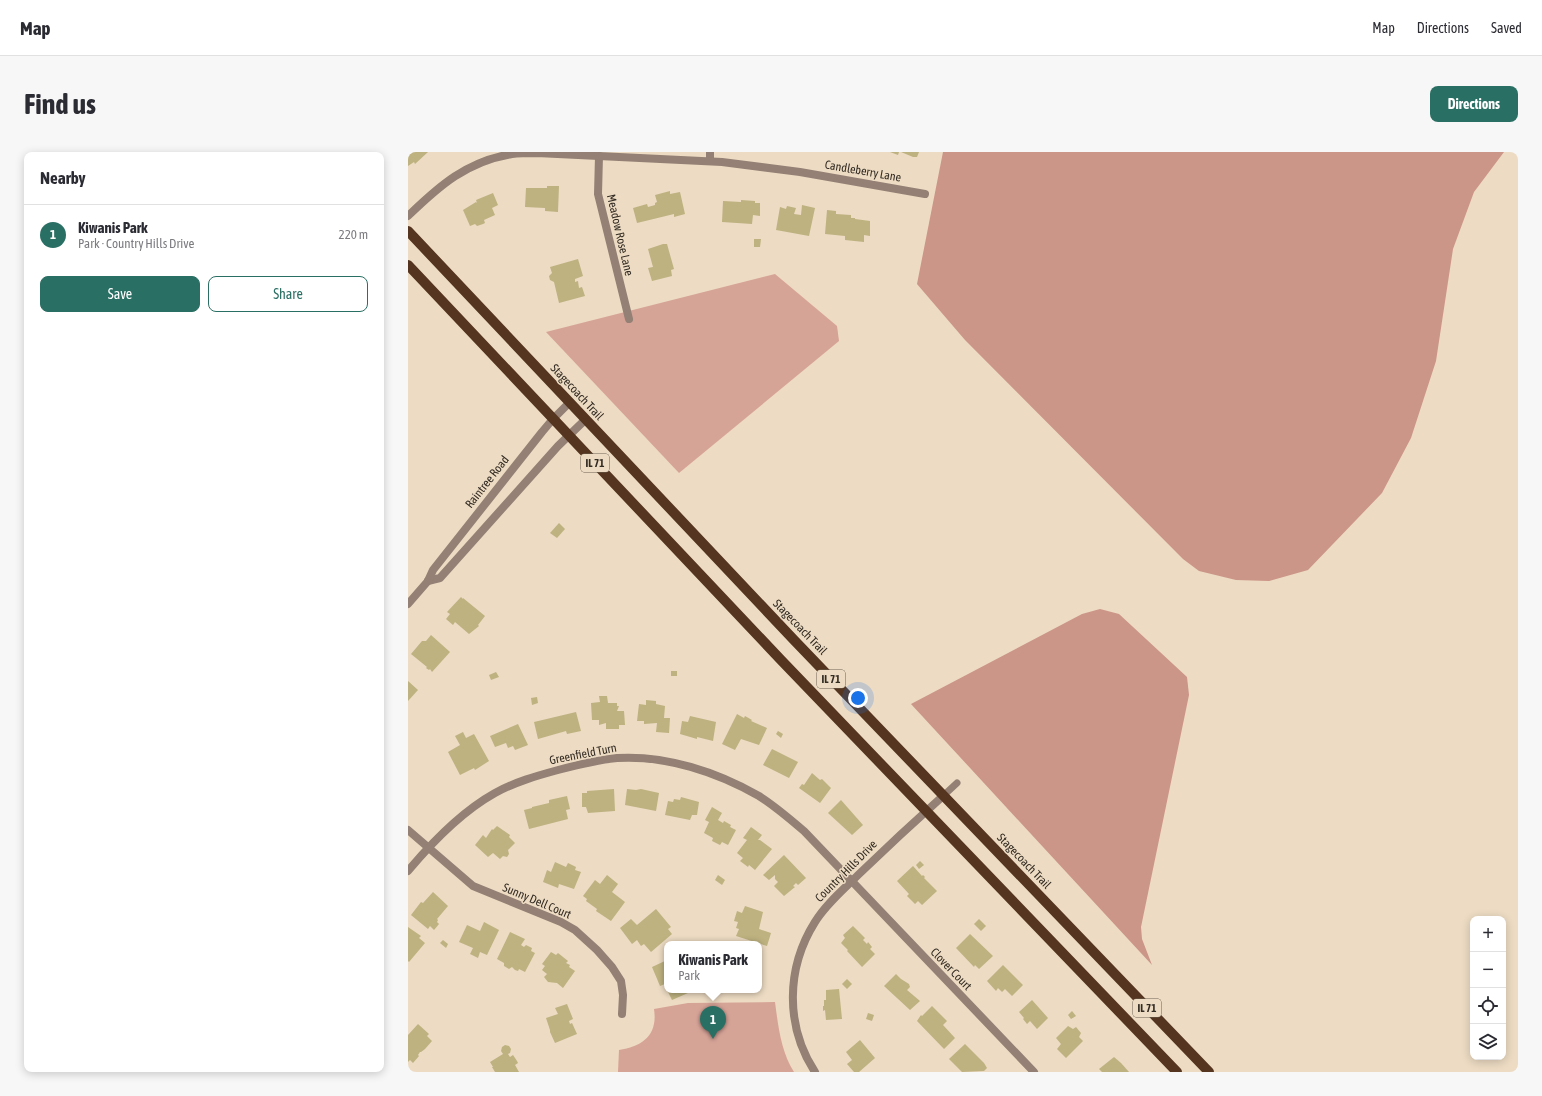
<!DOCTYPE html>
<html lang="en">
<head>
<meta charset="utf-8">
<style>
  :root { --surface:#fff; --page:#f7f7f7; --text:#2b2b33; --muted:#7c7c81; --line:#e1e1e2; --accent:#2a6f63 }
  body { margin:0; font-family:"Asap Condensed",sans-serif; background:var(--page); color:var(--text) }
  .controls { position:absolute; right:12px; bottom:12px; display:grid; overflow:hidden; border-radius:8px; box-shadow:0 2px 10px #0003 }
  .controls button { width:36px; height:36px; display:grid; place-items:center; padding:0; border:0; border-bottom:1px solid var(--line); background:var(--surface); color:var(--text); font:20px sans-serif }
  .you { position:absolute; left:450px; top:546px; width:14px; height:14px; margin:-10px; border:3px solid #fff; border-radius:50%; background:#1a73e8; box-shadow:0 0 0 6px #1a73e833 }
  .badge { display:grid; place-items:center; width:26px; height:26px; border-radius:50%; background:var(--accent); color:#fff; font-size:13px; font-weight:700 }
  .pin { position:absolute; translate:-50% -33px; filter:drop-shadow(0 1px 2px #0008) }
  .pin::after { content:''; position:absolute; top:21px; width:14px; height:12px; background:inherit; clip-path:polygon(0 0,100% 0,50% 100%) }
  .popup { position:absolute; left:256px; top:789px; width:98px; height:52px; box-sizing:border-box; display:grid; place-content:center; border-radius:8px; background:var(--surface); filter:drop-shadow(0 1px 3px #0005); font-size:13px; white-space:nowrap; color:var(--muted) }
  .popup b { font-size:15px; color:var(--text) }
  .popup::after { content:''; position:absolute; left:50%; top:100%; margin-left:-8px; border:8px solid transparent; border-top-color:var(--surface) }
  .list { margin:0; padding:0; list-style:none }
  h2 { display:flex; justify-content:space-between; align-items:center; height:52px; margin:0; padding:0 16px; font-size:17px }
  h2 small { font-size:13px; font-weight:400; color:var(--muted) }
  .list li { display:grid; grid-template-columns:26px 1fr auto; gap:12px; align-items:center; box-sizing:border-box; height:60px; padding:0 16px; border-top:1px solid var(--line) }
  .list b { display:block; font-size:15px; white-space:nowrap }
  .list p { margin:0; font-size:13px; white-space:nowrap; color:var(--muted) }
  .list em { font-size:13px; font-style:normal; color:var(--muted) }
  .actions { display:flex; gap:8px; padding:12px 16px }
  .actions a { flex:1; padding:9px 0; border:1px solid var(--accent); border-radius:8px; text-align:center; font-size:14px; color:var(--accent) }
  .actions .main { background:var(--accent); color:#fff }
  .icon { flex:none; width:22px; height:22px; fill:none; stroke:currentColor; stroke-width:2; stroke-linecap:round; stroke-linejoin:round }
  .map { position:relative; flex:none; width:1110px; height:920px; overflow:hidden; border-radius:8px }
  header { display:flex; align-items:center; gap:24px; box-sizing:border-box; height:56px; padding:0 20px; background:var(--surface); border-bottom:1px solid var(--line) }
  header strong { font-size:19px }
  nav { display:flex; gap:22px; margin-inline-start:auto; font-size:14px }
  .intro { display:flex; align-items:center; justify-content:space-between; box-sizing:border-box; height:96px; padding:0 24px }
  h1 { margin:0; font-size:28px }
  .button { padding:10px 18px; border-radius:8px; background:var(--accent); color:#fff; font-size:14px; font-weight:700 }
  main { display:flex; gap:24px; padding:0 24px }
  aside { flex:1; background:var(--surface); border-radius:8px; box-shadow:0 2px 10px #0003 }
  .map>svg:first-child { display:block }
  .green { fill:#d6a397 }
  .forest { fill:#cb9588 }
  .building { fill:#beb280 }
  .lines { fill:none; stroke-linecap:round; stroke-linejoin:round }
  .service { stroke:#948074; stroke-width:7 }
  .minor { stroke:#948074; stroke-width:8 }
  .primary { stroke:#55351f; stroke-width:10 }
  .labels { text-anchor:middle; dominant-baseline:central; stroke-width:3; stroke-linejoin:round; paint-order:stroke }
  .shield { fill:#eddbc3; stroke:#6b6053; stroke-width:1 }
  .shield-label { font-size:11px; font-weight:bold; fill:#332c23 }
  .street-label { font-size:12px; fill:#332c23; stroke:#eddbc3 }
</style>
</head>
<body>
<header>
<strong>Map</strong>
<nav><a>Map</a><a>Directions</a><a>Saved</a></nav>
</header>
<div class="intro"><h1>Find us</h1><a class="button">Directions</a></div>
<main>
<aside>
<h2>Nearby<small></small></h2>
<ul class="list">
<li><span class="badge">1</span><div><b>Kiwanis Park</b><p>Park · Country Hills Drive</p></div><em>220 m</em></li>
</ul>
<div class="actions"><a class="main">Save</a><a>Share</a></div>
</aside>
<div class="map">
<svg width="1110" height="920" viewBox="0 0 1110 920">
  <rect width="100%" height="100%" fill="#eddbc3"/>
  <!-- green -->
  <g class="green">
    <polygon points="367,122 429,174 431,189 271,321 138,180"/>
    <path d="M367,850C370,873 373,900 386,920H210L211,898C235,894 250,883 246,857L280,851Z"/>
  </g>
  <!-- forest -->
  <g class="forest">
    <polygon points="535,0 1096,0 1066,40 1045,97 1028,209 1003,286 974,341 900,418 861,429 828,428 791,419 775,407 557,188 509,132"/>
    <polygon points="692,457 711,462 779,525 781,543 733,775 734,787 744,813 503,552 674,462"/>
  </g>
  <!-- building -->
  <g class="building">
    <polygon points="0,0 20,0 7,12 6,10 0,14"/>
    <polygon points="482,0 491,0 490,3"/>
    <polygon points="493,0 511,0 509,5 505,5"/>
    <polygon points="139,34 151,34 150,60 137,59 137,56 117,55 118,36 139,36"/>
    <polygon points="262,39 262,42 272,40 277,62 266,65 266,62 229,71 225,56 239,52 240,55 247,53 247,51 249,50 247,43"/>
    <polygon points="85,41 90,53 84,56 87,63 76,68 77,71 75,72 69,74 67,72 62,74 55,58 68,50 69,51 68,48"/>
    <polygon points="333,48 347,49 347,51 352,51 352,64 345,63 344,72 314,70 315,49 333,50"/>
    <polygon points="394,53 407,56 401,84 368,78 372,55 378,57 379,54 388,56 386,62 393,63"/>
    <polygon points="419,58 428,59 428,62 443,63 443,66 447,66 447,67 462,69 462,84 456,83 456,90 437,88 437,84 417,82"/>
    <polygon points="346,87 353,87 352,95 346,95"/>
    <polygon points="255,92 259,92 266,117 263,118 264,124 244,129 240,116 245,115 240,97"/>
    <polygon points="170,107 175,124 167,127 167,130 170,129 171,136 174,135 177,144 151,151 146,130 142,128 141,124 144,121 142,115"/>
    <polygon points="151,371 157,377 149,386 142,381"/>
    <polygon points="53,445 55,447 55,446 77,464 70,473 71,474 61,482 47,470 45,473 38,467 42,462 39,460"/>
    <polygon points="23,483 42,500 24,520 22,517 21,518 18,516 19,515 3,502 14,489 18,489"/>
    <rect x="263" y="519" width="6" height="5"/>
    <polygon points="88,520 91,525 83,528 81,523"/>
    <polygon points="0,529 10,538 0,549"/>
    <polygon points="191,544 199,544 200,551 209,551 209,554 211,554 209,559 216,559 217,573 211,573 211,577 198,577 198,571 191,573 191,568 184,568 183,551 192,550"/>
    <polygon points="129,545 130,551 124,553 123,546"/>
    <polygon points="238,548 248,549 248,552 257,554 256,566 262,566 261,581 248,580 249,571 236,572 236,569 229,569 231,552 238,553"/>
    <polygon points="168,560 173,579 159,582 158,579 130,587 126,570"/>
    <polygon points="329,562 336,566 337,564 344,568 343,569 359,576 351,593 333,587 327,598 314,592"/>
    <polygon points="282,564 308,570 305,589 289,585 289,587 272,582 274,569 280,570"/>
    <polygon points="110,572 120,593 107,598 105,594 100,596 98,591 87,595 82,584"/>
    <polygon points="370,579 375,582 373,586 368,582"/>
    <polygon points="55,580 58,586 66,582 81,609 67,618 66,616 52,623 40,600 52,593 47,584"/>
    <polygon points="364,597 390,610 381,626 355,613"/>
    <polygon points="404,621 412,628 414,627 423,636 412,651 391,636 394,632 396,633"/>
    <polygon points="206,637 207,659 180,661 178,655 174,655 174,641 179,641 179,639"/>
    <polygon points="219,637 228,638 233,637 251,641 248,659 217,653"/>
    <polygon points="159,644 162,657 158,658 160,667 121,677 116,658 124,656 124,655 141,651 141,648"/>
    <polygon points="273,645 291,650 289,663 284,663 282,668 257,663 260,649 265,650 266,647 272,648"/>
    <polygon points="433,648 455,673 444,683 420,661"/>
    <polygon points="304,655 314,661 310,668 315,671 316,669 323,673 322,675 328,678 320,693 314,690 312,693 304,689 305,686 296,681 301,670 297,668"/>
    <polygon points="89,674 102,683 101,685 107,691 100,698 101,702 99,705 95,704 92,707 85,701 80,705 67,693 75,683 78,686 84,677 85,678"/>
    <polygon points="343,675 354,683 350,688 352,688 364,697 347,718 341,713 340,715 332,709 335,706 329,701 339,688 335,686"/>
    <polygon points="376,703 398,726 390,733 388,731 385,734 387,735 376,744 366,734 370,730 367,727 367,723 361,728 355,723"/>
    <polygon points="512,709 516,713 511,717 508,713"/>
    <polygon points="147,710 158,715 160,711 168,715 167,718 173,720 166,737 151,732 150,736 135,730 139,718 143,720"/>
    <polygon points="505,714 514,724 515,723 517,725 516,726 529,739 514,753 510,749 507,752 499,744 501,742 489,729"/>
    <polygon points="199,723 210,732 204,740 217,750 203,769 188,759 189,757 178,749 179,747 175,744 187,728 192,732"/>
    <polygon points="310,723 317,728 314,733 307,728"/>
    <polygon points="25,740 40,754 29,767 30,768 29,770 31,772 26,778 22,774 20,777 3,763 13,750 15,751"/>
    <polygon points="337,754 355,760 351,777 363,781 359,794 328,784 331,777 328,776 330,770 326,769 329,759 334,761"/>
    <polygon points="248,757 263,775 260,777 264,782 243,800 236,792 233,794 229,788 224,792 212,776 223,767 229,773"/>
    <polygon points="571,767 578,774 573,779 566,772"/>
    <polygon points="76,770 91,778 79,803 72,800 70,806 62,802 65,796 51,790 59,773 72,779"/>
    <polygon points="445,774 457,786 455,788 459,792 460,790 464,795 462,797 467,802 454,815 439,799 440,798 433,791 437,786 435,783"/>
    <polygon points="0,775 13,784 11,786 17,791 1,810 0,809"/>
    <polygon points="102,780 117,787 113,793 116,795 118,793 124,796 123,799 127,801 117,820 111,817 110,819 107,818 104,815 101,817 96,814 96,811 89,807"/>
    <polygon points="562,782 585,804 571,817 567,813 566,815 548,796"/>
    <polygon points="35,788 40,792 38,796 32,791"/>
    <polygon points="143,800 148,803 150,801 160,809 158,811 162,813 161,815 167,819 155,836 149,831 140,830 136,825 139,822 134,818 137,814 134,812"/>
    <polygon points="259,808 259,837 257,832 252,834 244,815"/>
    <polygon points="595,813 615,833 604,844 597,837 594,840 590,836 588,839 579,829"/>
    <polygon points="488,822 493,827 501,832 502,835 499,838 512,849 502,858 476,834"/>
    <polygon points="439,827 444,832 439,837 434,832"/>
    <polygon points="431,837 434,867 418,868 417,858 415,859 415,854 416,854 416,848 418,848 418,838"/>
    <polygon points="259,838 278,838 280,841 264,848"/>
    <polygon points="624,848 640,866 629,877 622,869 619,872 615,867 616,866 611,860"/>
    <polygon points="159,852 165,867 161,869 162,872 164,871 169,882 147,891 142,880 142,878 138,866 150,862 147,856"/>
    <polygon points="524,854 539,869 535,873 547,886 536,897 509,869 513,863 514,864"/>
    <polygon points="664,859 668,864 663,867 660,863"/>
    <polygon points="460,861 466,863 464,869 458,867"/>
    <polygon points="10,872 21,882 19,884 24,889 17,897 13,900 12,900 10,903 11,904 5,911 2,908 0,910 0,883"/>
    <polygon points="660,874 665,877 668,875 673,881 671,885 675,889 658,906 649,897 653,892 648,886"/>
    <polygon points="452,888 467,906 451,920 446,920 439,912 444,908 438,900"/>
    <polygon points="557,892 576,911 579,916 576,919 554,920 541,907"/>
    <polygon points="97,893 101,894 103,897 102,901 100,902 102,905 105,903 109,909 110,911 107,913 111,920 87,920 84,915 85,915 82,910 95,902 93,899 94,895"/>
    <polygon points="706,905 713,911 721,920 694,920 691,917"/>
  </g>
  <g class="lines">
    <!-- service -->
    <polyline class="service" points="535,644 549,631"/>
    <!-- minor -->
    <g class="minor">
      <polyline points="302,0 302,9"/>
      <polyline points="191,4 190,42 221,167"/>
      <path d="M0,64C31,34 59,9 104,2C112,1 121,1 129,1L314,10L392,20L517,42"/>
      <polyline points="20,429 32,426 150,294 178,267"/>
      <polyline points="0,452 20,429 25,418 134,280 145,267 162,250"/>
      <polyline points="0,678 65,734 153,770 167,778 189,798 204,815 213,829 215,843 214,862"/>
      <path d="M0,719C25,689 53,660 87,641C107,630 128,624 150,618C169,613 190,608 209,606C258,603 309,620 351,644C367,654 382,667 396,679L626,920"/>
      <path d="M407,920C377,874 378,816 407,770C418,752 435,738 450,723C478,696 506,670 535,644"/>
    </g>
    <!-- primary -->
    <g class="primary">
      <polyline points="0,79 386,488 801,920"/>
      <polyline points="0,113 373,508 769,920"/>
    </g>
  </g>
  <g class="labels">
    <!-- shield labels -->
    <g class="shield">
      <rect x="173" y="302" width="28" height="18" rx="3"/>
      <rect x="409" y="518" width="28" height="18" rx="3"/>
      <rect x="725" y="847" width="28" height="18" rx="3"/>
    </g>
    <g class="shield-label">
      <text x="187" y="311">IL 71</text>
      <text x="423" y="527">IL 71</text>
      <text x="739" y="856">IL 71</text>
    </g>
    <!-- street labels -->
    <g class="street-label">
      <text transform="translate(455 19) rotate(10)">Candleberry Lane</text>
      <text transform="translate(212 83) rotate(77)">Meadow Rose Lane</text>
      <text transform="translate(169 240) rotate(47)">Stagecoach Trail</text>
      <text transform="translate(79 330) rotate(-52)">Raintree Road</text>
      <text transform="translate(392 475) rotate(46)">Stagecoach Trail</text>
      <text transform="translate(175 602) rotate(-11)">Greenfield Turn</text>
      <text transform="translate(616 709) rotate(46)">Stagecoach Trail</text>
      <text transform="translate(438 719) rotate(-45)">Country Hills Drive</text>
      <text transform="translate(129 749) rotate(23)">Sunny Dell Court</text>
      <text transform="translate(543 817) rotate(46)">Clover Court</text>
    </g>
  </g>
</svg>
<div class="controls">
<button>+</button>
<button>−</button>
<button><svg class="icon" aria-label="locate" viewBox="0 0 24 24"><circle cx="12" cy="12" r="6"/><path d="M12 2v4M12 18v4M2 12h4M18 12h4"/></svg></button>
<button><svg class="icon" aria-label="layers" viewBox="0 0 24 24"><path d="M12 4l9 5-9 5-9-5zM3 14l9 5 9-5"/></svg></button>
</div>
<div class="you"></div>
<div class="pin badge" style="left:305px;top:887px">1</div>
<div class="popup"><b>Kiwanis Park</b>Park</div>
</div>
</main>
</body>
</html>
